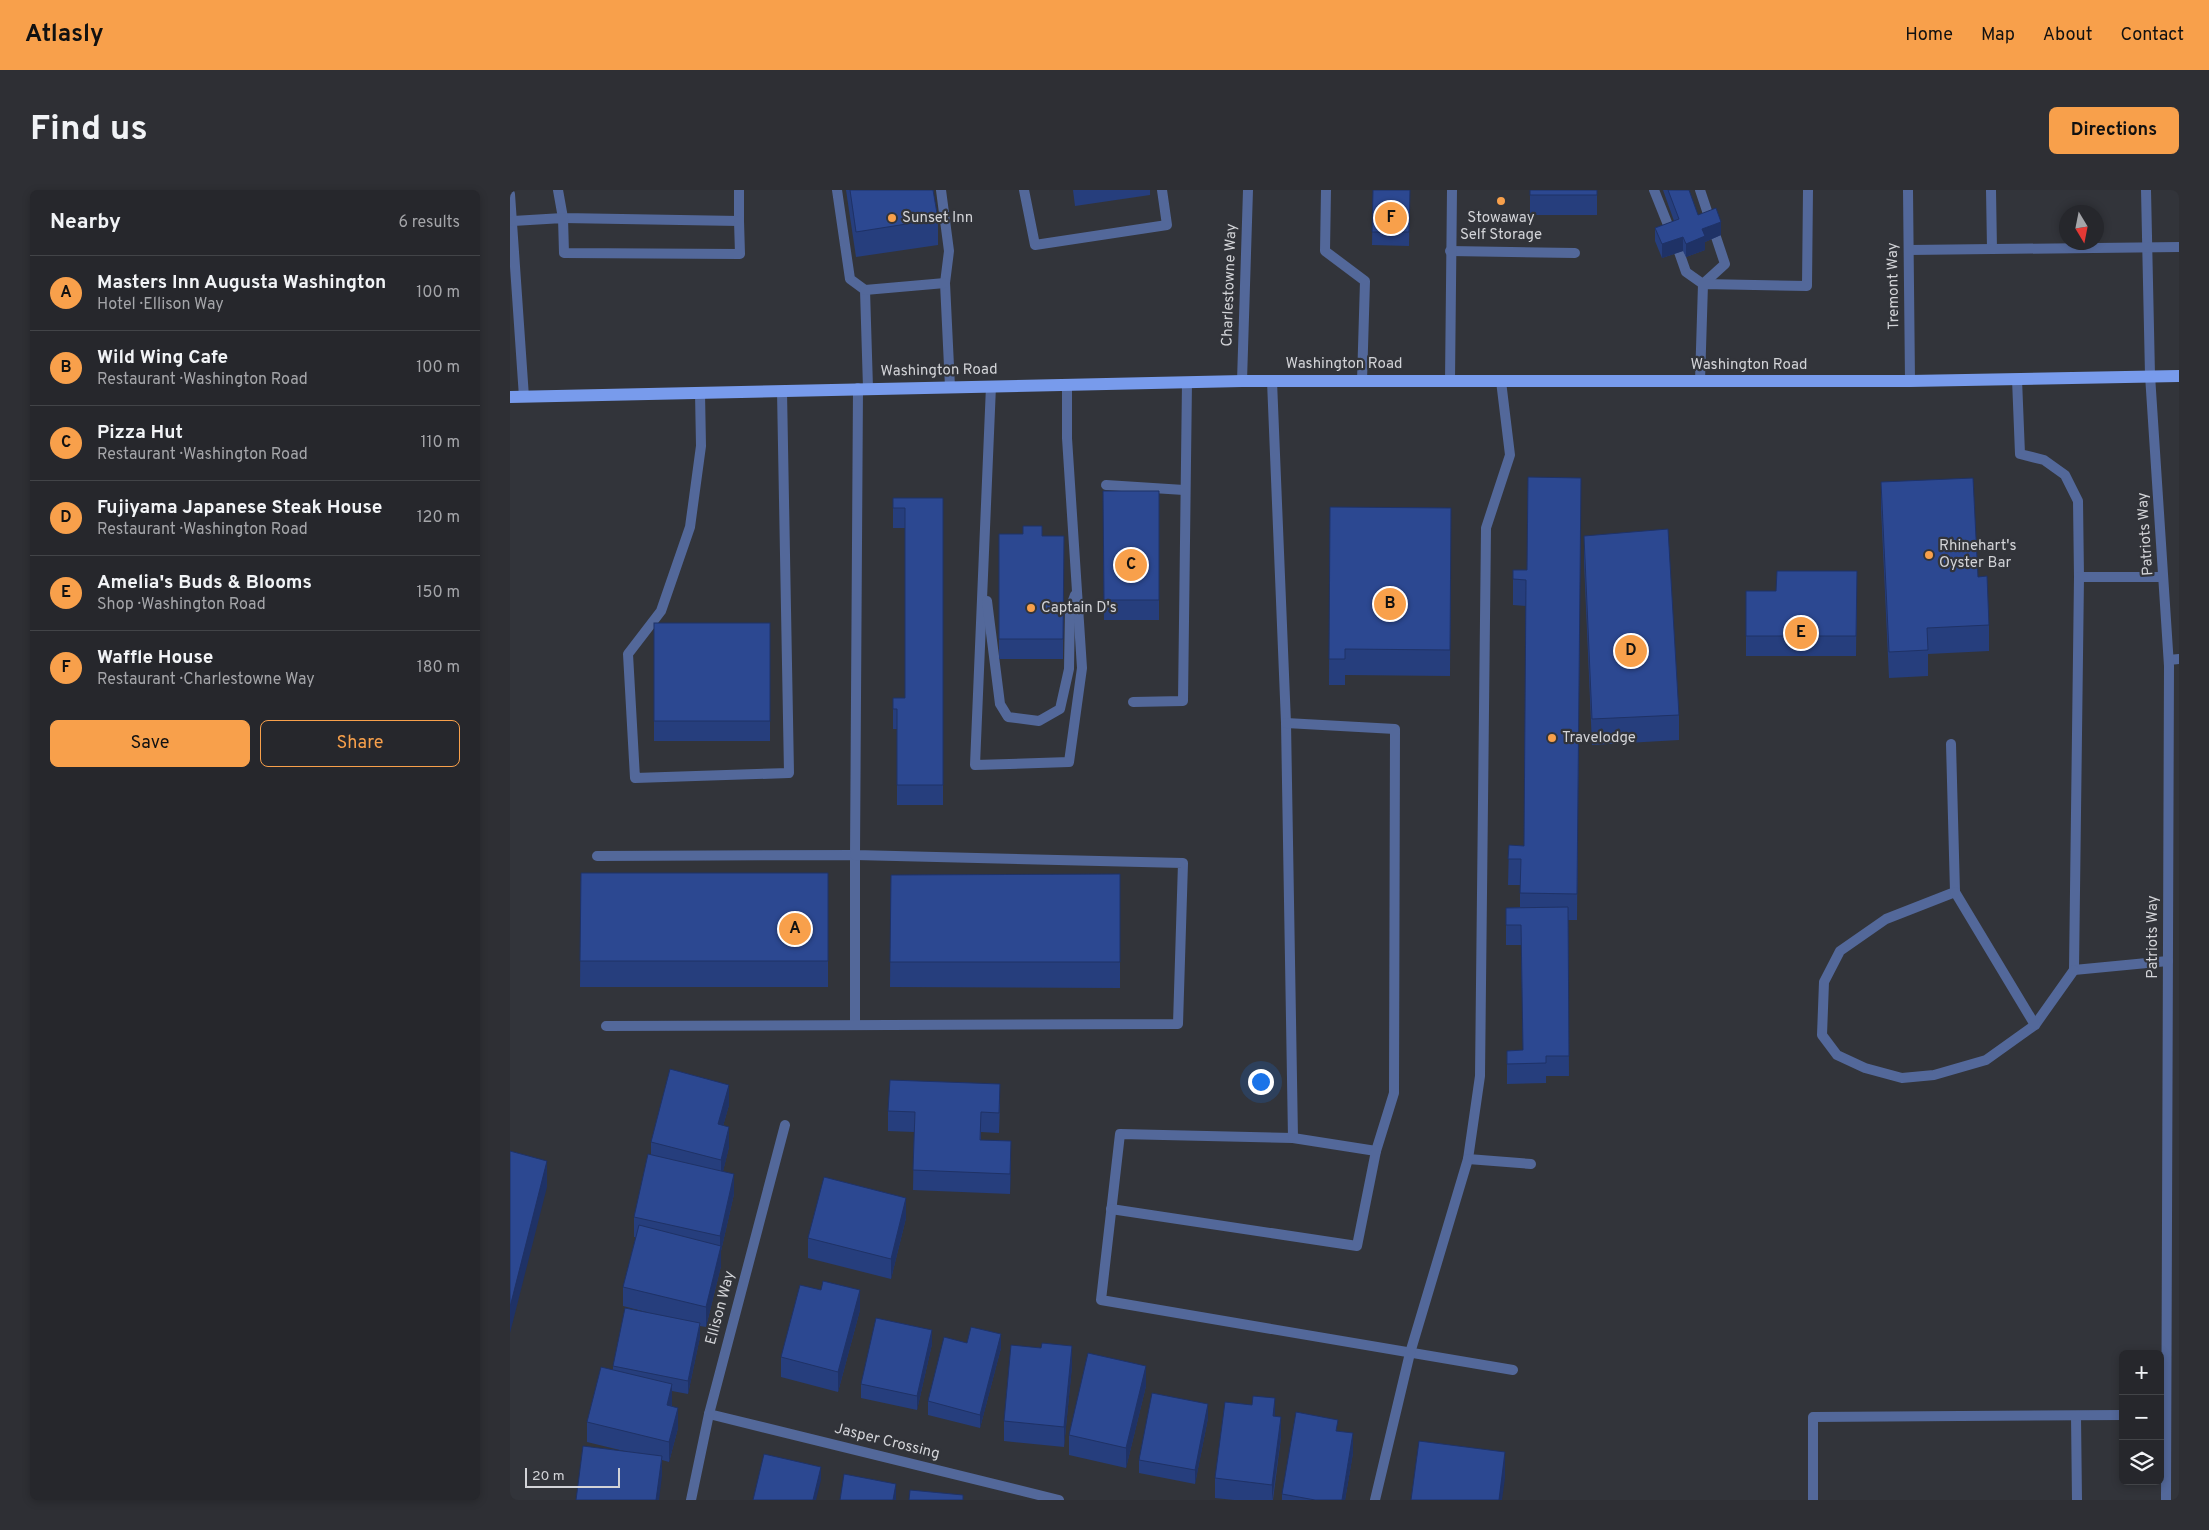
<!DOCTYPE html>
<html lang="en">
<head>
<meta charset="utf-8">
<style>
  :root { --surface:#26272c; --page:#2e2f34; --text:#f1f3f6; --muted:#a4a5a9; --line:#424448; --accent:#f8a04b }
  body { margin:0; font-family:Overpass,sans-serif; background:var(--page); color:var(--text) }
  .controls { position:absolute; right:15px; bottom:15px; display:grid; overflow:hidden; border-radius:8px; box-shadow:0 2px 8px #0003 }
  .controls button { width:45px; height:45px; display:grid; place-items:center; padding:0; border:0; border-bottom:1px solid var(--line); background:var(--surface); color:var(--text); font:25px sans-serif }
  .compass { position:absolute; left:1549px; top:15px; width:45px; height:45px; border-radius:50%; background:var(--surface); box-shadow:0 2px 8px #0003; rotate:170deg }
  .scale { position:absolute; left:15px; bottom:12px; width:95px; box-sizing:border-box; padding-left:5px; border:2px solid #d2d3d7; border-top:0; font-size:14px; line-height:18px; white-space:nowrap; color:#d2d3d7; -webkit-text-stroke:4px #32343a; paint-order:stroke }
  .you { position:absolute; left:750px; top:891px; width:18px; height:18px; margin:-12px; border:4px solid #fff; border-radius:50%; background:#1a73e8; box-shadow:0 0 0 8px #1a73e833 }
  .badge { display:grid; place-items:center; width:32px; height:32px; border-radius:50%; background:var(--accent); color:#111; font-size:16px; font-weight:700 }
  .pin { position:absolute; translate:-50% -50%; border:2px solid #fff; box-shadow:0 1px 5px #0006 }
  .list { margin:0; padding:0; list-style:none }
  h2 { display:flex; justify-content:space-between; align-items:center; height:65px; margin:0; padding:0 20px; font-size:21px }
  h2 small { font-size:16px; font-weight:400; color:var(--muted) }
  .list li { display:grid; grid-template-columns:32px 1fr auto; gap:15px; align-items:center; box-sizing:border-box; height:75px; padding:0 20px; border-top:1px solid var(--line) }
  .list b { display:block; font-size:19px; white-space:nowrap }
  .list p { margin:0; font-size:16px; white-space:nowrap; color:var(--muted) }
  .list em { font-size:16px; font-style:normal; color:var(--muted) }
  .actions { display:flex; gap:10px; padding:15px 20px }
  .actions a { flex:1; padding:11px 0; border:1px solid var(--accent); border-radius:8px; text-align:center; font-size:18px; color:var(--accent) }
  .actions .main { background:var(--accent); color:#111 }
  .icon { flex:none; width:28px; height:28px; fill:none; stroke:currentColor; stroke-width:2; stroke-linecap:round; stroke-linejoin:round }
  .map { position:relative; flex:none; width:1669px; height:1310px; overflow:hidden; border-radius:8px }
  header { display:flex; align-items:center; gap:30px; box-sizing:border-box; height:70px; padding:0 25px; background:var(--accent); color:#111 }
  header strong { font-size:24px }
  nav { display:flex; gap:28px; margin-inline-start:auto; font-size:18px }
  .intro { display:flex; align-items:center; justify-content:space-between; box-sizing:border-box; height:120px; padding:0 30px }
  h1 { margin:0; font-size:35px }
  .button { padding:12px 22px; border-radius:8px; background:var(--accent); color:#111; font-size:18px; font-weight:700 }
  main { display:flex; gap:30px; padding:0 30px }
  aside { flex:1; background:var(--surface); border-radius:8px; box-shadow:0 2px 8px #0003 }
  .map>svg:first-child { display:block }
  .lines { fill:none; stroke-linecap:round; stroke-linejoin:round }
  .lane { stroke:#53689a; stroke-width:10 }
  .street { stroke:#53689a; stroke-width:10 }
  .primary { stroke:#789bec; stroke-width:12 }
  .wall { fill:#263e7d }
  .shaded-wall { fill:#1f3266 }
  .building { fill:#2c4891; stroke:#1f3266 }
  .poi-dot { fill:#f8a04b; stroke:#32343a; stroke-width:2 }
  .labels { text-anchor:middle; dominant-baseline:central; stroke-width:4.5; stroke-linejoin:round; paint-order:stroke }
  .poi-label { font-size:15px; fill:#d2d3d7; stroke:#32343a; text-anchor:start }
  .street-label { font-size:15px; fill:#d2d3d7; stroke:#32343a }
</style>
</head>
<body>
<header>
<strong>Atlasly</strong>
<nav><a>Home</a><a>Map</a><a>About</a><a>Contact</a></nav>
</header>
<div class="intro"><h1>Find us</h1><a class="button">Directions</a></div>
<main>
<aside>
<h2>Nearby<small>6 results</small></h2>
<ul class="list">
<li><span class="badge">A</span><div><b>Masters Inn Augusta Washington</b><p>Hotel · Ellison Way</p></div><em>100 m</em></li>
<li><span class="badge">B</span><div><b>Wild Wing Cafe</b><p>Restaurant · Washington Road</p></div><em>100 m</em></li>
<li><span class="badge">C</span><div><b>Pizza Hut</b><p>Restaurant · Washington Road</p></div><em>110 m</em></li>
<li><span class="badge">D</span><div><b>Fujiyama Japanese Steak House</b><p>Restaurant · Washington Road</p></div><em>120 m</em></li>
<li><span class="badge">E</span><div><b>Amelia's Buds &amp; Blooms</b><p>Shop · Washington Road</p></div><em>150 m</em></li>
<li><span class="badge">F</span><div><b>Waffle House</b><p>Restaurant · Charlestowne Way</p></div><em>180 m</em></li>
</ul>
<div class="actions"><a class="main">Save</a><a>Share</a></div>
</aside>
<div class="map">
<svg width="1669" height="1310" viewBox="0 0 1669 1310">
  <rect width="100%" height="100%" fill="#32343a"/>
  <g class="lines">
    <!-- lane -->
    <g class="lane">
      <polyline points="48,0 53,28 229,31 229,0"/>
      <polyline points="327,0 340,89 355,100 358,198"/>
      <polyline points="431,0 439,61 435,93 440,197"/>
      <polyline points="514,0 525,55 657,35 652,0"/>
      <polyline points="816,0 815,61 855,91 852,191"/>
      <polyline points="1144,0 1162,45"/>
      <polyline points="1190,0 1201,33"/>
      <polyline points="1481,0 1482,59"/>
      <polyline points="1636,0 1640,185"/>
      <polyline points="0,4 14,207"/>
      <polyline points="3,31 53,28 54,63 230,64 229,31"/>
      <polyline points="1399,60 1669,57"/>
      <polyline points="940,61 1065,63"/>
      <polyline points="1169,62 1176,82 1193,94 1215,74 1206,47"/>
      <polyline points="355,100 435,93"/>
      <polyline points="1507,189 1510,264 1534,270 1555,285 1568,311 1569,387"/>
      <polyline points="762,191 776,533 783,948 610,944 591,1110 1003,1180"/>
      <polyline points="940,191 942,0"/>
      <polyline points="991,191 1000,265 976,338 970,886 958,969 1021,974"/>
      <polyline points="1190,191 1193,94 1297,96 1298,0"/>
      <polyline points="481,196 465,575 559,572 572,478 557,248 557,194"/>
      <polyline points="190,203 191,256 180,337 151,421 118,464 125,588 279,583 272,201"/>
      <polyline points="596,295 674,300"/>
      <polyline points="1653,387 1569,387 1564,780 1658,771"/>
      <polyline points="477,411 490,514 498,527 529,531 550,519 559,479 560,419 565,405"/>
      <polyline points="1659,470 1669,469"/>
      <polyline points="623,512 673,511 677,192"/>
      <polyline points="1441,554 1445,702 1376,729 1330,761 1314,792 1312,845 1327,865 1355,878 1392,888 1424,885 1476,870 1525,835 1564,780"/>
      <polyline points="87,666 345,665 345,835"/>
      <polyline points="1445,702 1525,835"/>
      <polyline points="96,836 668,834 673,673 345,665 348,198"/>
      <polyline points="783,948 866,961"/>
      <polyline points="601,1019 847,1056 866,961 884,903 885,539 776,533"/>
      <polyline points="1566,1226 1567,1310"/>
      <polyline points="865,1310 900,1163 958,969"/>
      <polyline points="1303,1310 1303,1227 1613,1225"/>
    </g>
    <!-- street -->
    <g class="street">
      <polyline points="1398,0 1400,191"/>
      <polyline points="1640,185 1659,476 1656,1310"/>
      <polyline points="732,191 738,0"/>
      <polyline points="199,1224 549,1310"/>
      <polyline points="181,1310 199,1224 275,935"/>
    </g>
    <!-- primary -->
    <polyline class="primary" points="0,207 732,191 1400,191 1669,186"/>
  </g>
  <!-- wall -->
  <g class="wall">
    <polygon points="336,0 423,0 428,29 428,55 346,67"/>
    <polygon points="563,0 640,0 640,5 565,16"/>
    <polygon points="863,0 900,0 899,56 862,55"/>
    <rect x="1020" y="0" width="67" height="25"/>
    <polygon points="1153,0 1179,0 1188,25 1211,45 1195,52 1195,60 1176,67 1173,61 1152,68 1145,51 1145,38 1164,31"/>
    <polygon points="1071,288 1067,730 1058,730 1059,886 1036,886 1036,893 997,894 997,861 1013,860 1011,755 996,755 996,718 1010,717 1010,695 998,695 999,655 1014,656 1016,416 1003,415 1003,380 1017,380"/>
    <polygon points="1371,292 1468,387 1479,435 1479,461 1418,464 1418,486 1379,488 1371,318"/>
    <polygon points="593,301 649,301 649,430 594,430"/>
    <polygon points="433,308 433,615 387,615 387,539 383,539 383,519 395,508 395,338 383,338 383,318"/>
    <polygon points="820,317 941,318 940,486 835,485 835,495 819,495"/>
    <polygon points="489,344 532,346 554,346 553,469 489,469"/>
    <polygon points="1074,346 1169,525 1169,550 1082,555 1074,372"/>
    <polygon points="1347,381 1346,466 1236,466 1236,401 1266,401"/>
    <rect x="144" y="433" width="116" height="118"/>
    <polygon points="71,683 318,683 318,797 70,797"/>
    <polygon points="610,684 610,798 380,797 381,685"/>
    <polygon points="490,914 489,943 471,942 471,950 501,971 500,1004 403,1000 404,942 378,941 378,921"/>
    <polygon points="219,915 213,936 219,957 213,981 224,1004 211,1061 211,1076 196,1137 190,1136 190,1147 178,1204 162,1201 162,1216 168,1238 159,1272 152,1270 152,1286 118,1262 77,1252 77,1232 103,1180 103,1176 136,1122 113,1116 113,1097 126,1047 124,1047 124,1027 141,965 141,952"/>
    <polygon points="396,1028 381,1089 298,1068 298,1048"/>
    <polygon points="350,1120 328,1202 271,1187 271,1167"/>
    <polygon points="457,1153 491,1158 470,1238 418,1225 418,1211"/>
    <polygon points="422,1154 407,1220 351,1208 351,1194"/>
    <polygon points="531,1158 562,1176 554,1257 494,1251 494,1231"/>
    <polygon points="636,1196 616,1278 559,1265 559,1245"/>
    <polygon points="765,1226 771,1247 763,1310 724,1310 705,1308 705,1288"/>
    <polygon points="698,1228 685,1294 629,1283 629,1270"/>
    <polygon points="828,1241 843,1263 835,1310 772,1310 772,1304"/>
  </g>
  <!-- shaded-wall -->
  <g class="shaded-wall">
    <polygon points="1211,32 1211,45 1195,52 1195,60 1176,67 1176,54 1192,39"/>
    <polygon points="1173,47 1173,61 1152,68 1152,54"/>
    <polygon points="219,895 219,915 208,954 208,934"/>
    <polygon points="219,937 219,957 211,990 211,970"/>
    <polygon points="501,951 501,971 500,1004 500,984"/>
    <polygon points="37,971 37,997 0,1143 0,1117"/>
    <polygon points="224,984 224,1004 211,1061 211,1076 196,1137 196,1117 210,1060 210,1046"/>
    <polygon points="396,1008 396,1028 381,1089 381,1069"/>
    <polygon points="350,1100 350,1120 328,1202 328,1182"/>
    <polygon points="190,1133 190,1147 178,1204 178,1191"/>
    <polygon points="422,1140 422,1154 407,1220 407,1206"/>
    <polygon points="491,1144 491,1158 470,1238 470,1225"/>
    <polygon points="562,1156 562,1176 554,1257 554,1237"/>
    <polygon points="636,1176 636,1196 616,1278 616,1258"/>
    <polygon points="162,1194 162,1214 157,1235 157,1215"/>
    <polygon points="765,1208 765,1228 763,1226"/>
    <polygon points="698,1214 698,1228 685,1294 685,1280"/>
    <polygon points="168,1218 168,1238 159,1272 159,1252"/>
    <polygon points="771,1227 771,1247 762,1310 762,1295"/>
    <polygon points="843,1243 843,1263 835,1310 832,1310"/>
    <polygon points="995,1262 995,1288 992,1310 989,1310"/>
    <polygon points="152,1266 152,1286 149,1310 146,1310"/>
    <polygon points="311,1277 311,1290 306,1310 303,1310"/>
    <polygon points="386,1294 386,1310 383,1310"/>
  </g>
  <!-- building -->
  <g class="building">
    <polygon points="340,0 423,0 428,29 346,42"/>
    <polygon points="863,0 900,0 899,42 862,42"/>
    <rect x="1020" y="0" width="67" height="5"/>
    <polygon points="1158,0 1179,0 1188,25 1206,18 1211,32 1192,39 1195,46 1176,54 1173,47 1152,54 1145,38 1169,29"/>
    <polygon points="1018,287 1071,288 1067,704 1010,703 1011,669 998,669 999,655 1014,656 1016,390 1003,389 1003,380 1017,380"/>
    <polygon points="1463,288 1468,387 1477,386 1479,435 1417,438 1418,460 1379,462 1371,292"/>
    <polygon points="593,301 649,301 649,410 594,410"/>
    <polygon points="383,308 433,308 433,595 387,595 387,519 383,519 383,508 395,508 395,318 383,318"/>
    <polygon points="820,317 941,318 940,460 835,459 835,469 819,469"/>
    <polygon points="513,336 532,336 532,346 554,346 553,449 489,449 489,344 513,344"/>
    <polygon points="1158,339 1169,525 1082,529 1074,346"/>
    <polygon points="1267,381 1347,381 1346,446 1236,446 1236,401 1266,401"/>
    <rect x="144" y="433" width="116" height="98"/>
    <polygon points="71,683 318,683 318,771 70,771"/>
    <polygon points="610,684 610,772 380,772 381,685"/>
    <polygon points="1058,717 1059,866 1036,866 1036,873 997,874 997,861 1013,860 1011,735 996,735 996,718"/>
    <polygon points="160,879 219,895 208,934 219,937 211,970 141,952"/>
    <polygon points="380,890 490,894 489,923 471,922 470,950 501,951 500,984 403,980 405,922 378,921"/>
    <polygon points="0,961 37,971 0,1117"/>
    <polygon points="138,964 224,984 210,1046 124,1027"/>
    <polygon points="314,987 396,1008 381,1069 298,1048"/>
    <polygon points="129,1035 211,1056 196,1117 113,1097"/>
    <polygon points="313,1091 350,1100 328,1182 271,1167 290,1095 311,1100"/>
    <polygon points="115,1118 190,1133 178,1191 103,1176"/>
    <polygon points="366,1128 422,1140 407,1206 351,1194"/>
    <polygon points="461,1137 491,1144 470,1225 418,1211 434,1147 457,1153"/>
    <polygon points="532,1153 562,1156 554,1237 494,1231 501,1155 531,1158"/>
    <polygon points="578,1163 636,1176 616,1258 559,1245"/>
    <polygon points="91,1177 162,1194 157,1215 168,1218 159,1252 77,1232"/>
    <polygon points="642,1203 698,1214 685,1280 629,1270"/>
    <polygon points="743,1206 765,1208 763,1226 771,1227 762,1295 705,1288 715,1212 742,1215"/>
    <polygon points="786,1222 828,1230 826,1241 843,1243 832,1310 805,1310 772,1304"/>
    <polygon points="909,1251 995,1262 989,1310 901,1310"/>
    <polygon points="73,1256 152,1266 146,1310 66,1310"/>
    <polygon points="254,1264 311,1277 303,1310 243,1310"/>
    <polygon points="334,1284 386,1294 383,1310 330,1310"/>
    <polygon points="400,1300 453,1305 453,1310 399,1310"/>
  </g>
  <!-- markers -->
  <g class="poi-dot">
    <circle cx="991" cy="11" r="5"/>
    <circle cx="382" cy="28" r="5"/>
    <circle cx="1419" cy="365" r="5"/>
    <circle cx="521" cy="418" r="5"/>
    <circle cx="1042" cy="548" r="5"/>
  </g>
  <g class="labels">
    <!-- poi labels -->
    <g class="poi-label">
      <text x="392" y="28">Sunset Inn</text>
      <text x="991" y="28" text-anchor="middle">Stowaway<tspan x="991" dy="17">Self Storage</tspan></text>
      <text x="1429" y="356">Rhinehart's<tspan x="1429" dy="17">Oyster Bar</tspan></text>
      <text x="531" y="418">Captain D's</text>
      <text x="1052" y="548">Travelodge</text>
    </g>
    <!-- street labels -->
    <g class="street-label">
      <text transform="translate(720 95) rotate(-88)">Charlestowne Way</text>
      <text transform="translate(1384 96) rotate(-91)">Tremont Way</text>
      <text x="834" y="174">Washington Road</text>
      <text x="1239" y="175">Washington Road</text>
      <text transform="translate(429 181) rotate(-1)">Washington Road</text>
      <text transform="translate(1636 344) rotate(-94)">Patriots Way</text>
      <text transform="translate(1643 747) rotate(-90)">Patriots Way</text>
      <text transform="translate(211 1118) rotate(-75)">Ellison Way</text>
      <text transform="translate(377 1252) rotate(14)">Jasper Crossing</text>
    </g>
  </g>
</svg>
<div class="controls">
<button>+</button>
<button>−</button>
<button><svg class="icon" aria-label="layers" viewBox="0 0 24 24"><path d="M12 4l9 5-9 5-9-5zM3 14l9 5 9-5"/></svg></button>
</div>
<svg class="compass" viewBox="-18 -18 36 36"><path d="M0-13l5 13h-10z" fill="#e53935"/><path d="M0 13l5-13h-10z" fill="#a4a5a9"/></svg>
<div class="scale">20 m</div>
<div class="you"></div>
<div class="pin badge" style="left:285px;top:739px">A</div>
<div class="pin badge" style="left:880px;top:414px">B</div>
<div class="pin badge" style="left:621px;top:375px">C</div>
<div class="pin badge" style="left:1121px;top:461px">D</div>
<div class="pin badge" style="left:1291px;top:443px">E</div>
<div class="pin badge" style="left:881px;top:28px">F</div>
</div>
</main>
</body>
</html>
